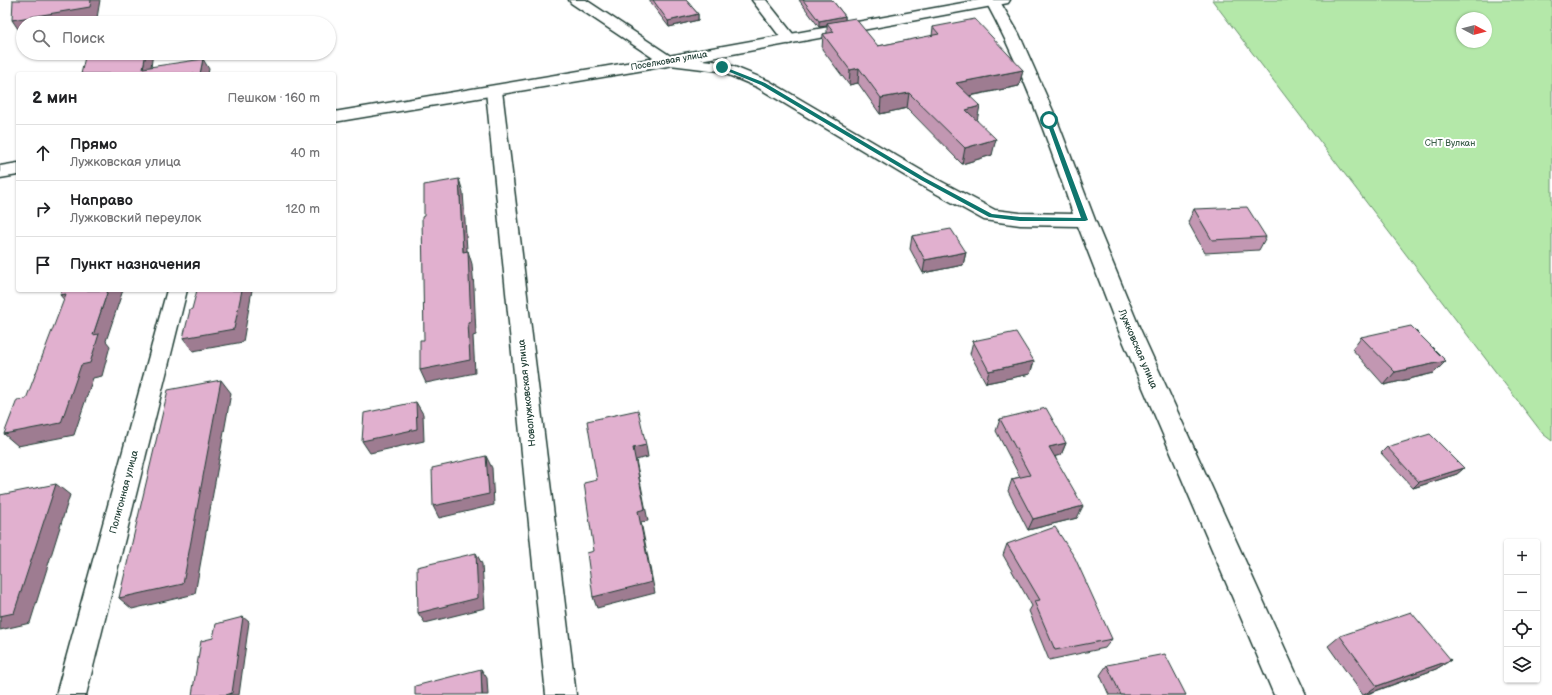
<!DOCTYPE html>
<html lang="ru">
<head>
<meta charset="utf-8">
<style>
  :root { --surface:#fff; --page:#f2f2f2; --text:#202124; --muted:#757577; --line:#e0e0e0 }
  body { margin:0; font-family:"Balsamiq Sans",sans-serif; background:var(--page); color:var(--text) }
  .controls { position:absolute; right:12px; bottom:12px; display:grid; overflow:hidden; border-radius:4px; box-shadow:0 1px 3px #0004 }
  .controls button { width:36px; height:36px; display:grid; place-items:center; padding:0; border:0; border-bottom:1px solid var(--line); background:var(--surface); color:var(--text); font:20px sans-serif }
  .compass { position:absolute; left:1456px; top:12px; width:36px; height:36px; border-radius:50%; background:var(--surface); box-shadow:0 1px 3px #0004; rotate:97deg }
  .stop { position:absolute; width:12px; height:12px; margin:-9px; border:3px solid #0f766e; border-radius:50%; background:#fff }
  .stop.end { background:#0f766e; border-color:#fff; box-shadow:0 1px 4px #0008 }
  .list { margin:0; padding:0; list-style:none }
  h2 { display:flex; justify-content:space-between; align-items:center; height:52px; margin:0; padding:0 16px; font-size:17px }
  h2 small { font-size:13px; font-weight:400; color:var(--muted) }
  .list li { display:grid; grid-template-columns:26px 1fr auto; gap:12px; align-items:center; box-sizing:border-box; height:56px; padding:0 16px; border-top:1px solid var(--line) }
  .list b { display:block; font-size:15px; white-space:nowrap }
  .list p { margin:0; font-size:13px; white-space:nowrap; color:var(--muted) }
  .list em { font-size:13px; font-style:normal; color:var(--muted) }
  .icon { flex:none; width:22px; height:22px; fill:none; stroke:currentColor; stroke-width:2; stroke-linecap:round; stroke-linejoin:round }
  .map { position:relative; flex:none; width:1552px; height:695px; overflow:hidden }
  .search { position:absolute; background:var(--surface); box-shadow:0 1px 3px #0004; left:16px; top:16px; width:320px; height:44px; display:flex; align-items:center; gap:10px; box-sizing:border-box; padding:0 14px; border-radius:22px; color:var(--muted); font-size:15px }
  .panel { position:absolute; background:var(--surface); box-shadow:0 1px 3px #0004; left:16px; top:72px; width:320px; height:220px; border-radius:4px }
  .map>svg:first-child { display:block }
  .green { fill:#b4e8a9; stroke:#6a926e; fill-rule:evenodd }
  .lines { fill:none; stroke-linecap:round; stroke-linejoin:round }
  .minor-casing { stroke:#1f3d34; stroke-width:3 }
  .trunk-casing { stroke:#1f3d34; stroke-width:3 }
  .minor { fill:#fff; fill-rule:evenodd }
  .trunk { fill:#fff; fill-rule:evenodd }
  .wall { fill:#c297b2; stroke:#1f3d34 }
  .shaded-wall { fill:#9e7b91; stroke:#1f3d34 }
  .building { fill:#e1b0cf; stroke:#1f3d34 }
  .route { fill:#0f766e }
  .labels { text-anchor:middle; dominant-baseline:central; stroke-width:4; stroke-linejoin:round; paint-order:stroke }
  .far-street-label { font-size:9px; fill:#1f3d34; stroke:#fff }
  .far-park-label { font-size:9px; fill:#3d5f4b; stroke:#fff }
  .street-label { font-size:10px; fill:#1f3d34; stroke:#fff }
</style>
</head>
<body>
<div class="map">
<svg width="1552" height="695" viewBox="0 0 1552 695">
  <rect width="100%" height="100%" fill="#fff"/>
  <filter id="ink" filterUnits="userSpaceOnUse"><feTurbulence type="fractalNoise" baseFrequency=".025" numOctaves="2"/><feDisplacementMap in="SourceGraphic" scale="8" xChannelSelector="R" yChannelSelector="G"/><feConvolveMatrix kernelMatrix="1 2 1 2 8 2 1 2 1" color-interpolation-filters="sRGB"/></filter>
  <g filter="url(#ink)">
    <!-- green -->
    <path class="green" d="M1212,0H1552V441L1543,434ZM1462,18H1486V42H1462Z"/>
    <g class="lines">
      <defs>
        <g id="minor">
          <path d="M569,0H586L672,57L722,62L769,81L929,175L995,210L1020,213L1073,214C1048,140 1022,68 985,0H999L1019,34L1057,120L1095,220L1140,329L1306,695H1274L1118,329L1078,226L1020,225L984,220L917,183L757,87L719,71L662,64L571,3Z"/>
          <polygon points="752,0 766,0 797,39 794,42 789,44 784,42"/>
          <polygon points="494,86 500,88 502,91 576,695 546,695 486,91 488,88"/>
          <polygon points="167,290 187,290 86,695 56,695"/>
        </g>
        <g id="trunk">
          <polygon points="979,0 1010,0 1008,3 1003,4 668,66 334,122 334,112 668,56"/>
          <polygon points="18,163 18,175 0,178 0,166"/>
        </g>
      </defs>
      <!-- minor casing -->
      <use href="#minor" class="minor-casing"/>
      <!-- trunk casing -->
      <use href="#trunk" class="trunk-casing"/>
      <!-- minor -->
      <use href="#minor" class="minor"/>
      <!-- trunk -->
      <use href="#trunk" class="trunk"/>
    </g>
    <!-- wall -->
    <g class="wall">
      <polygon points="650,0 686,0 698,14 698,20 669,27 650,2"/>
      <polygon points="799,0 832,0 845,16 845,20 878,46 932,36 933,27 1023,70 1019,86 970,96 977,121 992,155 962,164 907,108 880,114 858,83 849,85 822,49 823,34 827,33 827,26 819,27"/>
      <polygon points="1194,209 1266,237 1259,250 1205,253 1188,222"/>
      <polygon points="912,236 966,252 963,265 923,273 910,249"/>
      <polygon points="1361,337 1434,373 1384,385 1352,349"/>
      <polygon points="973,341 1034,361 1030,374 986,383 970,354"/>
      <polygon points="1000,419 1066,443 1061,455 1055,456 1077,518 1028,530 1008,491 1012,479 1020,477 996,431"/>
      <polygon points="1387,447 1464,468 1457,474 1413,488 1381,453"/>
      <polygon points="1007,544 1112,639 1105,648 1049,660 1029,611 1032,606 1003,555"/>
      <polygon points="1340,636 1451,660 1436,669 1365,695 1363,695 1328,646"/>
      <polygon points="1107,665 1186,695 1109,695 1100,675"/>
    </g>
    <!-- shaded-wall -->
    <g class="shaded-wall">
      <polygon points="91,0 100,0 97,18 69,23 23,23 23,31 20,32 12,20"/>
      <polygon points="698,14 698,20 669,27 668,21"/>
      <polygon points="845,16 845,23 827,23 827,26 819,27 819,21"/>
      <polygon points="151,18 153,23 150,23"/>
      <polygon points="146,53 153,53 150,74 143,68"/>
      <polygon points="203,59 209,69 208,74 200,74"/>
      <polygon points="859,68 858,83 849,85 850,70"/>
      <polygon points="1023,70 1019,86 953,99 956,83"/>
      <polygon points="909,93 907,108 880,114 881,98"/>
      <polygon points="980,106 977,121 966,110"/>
      <polygon points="996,139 992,155 962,164 965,148"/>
      <polygon points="459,179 463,192 468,264 463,252"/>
      <polygon points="468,251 472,264 474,288 476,335 473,336 475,373 426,383 420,370"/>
      <polygon points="966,252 963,265 923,273 925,260"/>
      <polygon points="108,290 123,290 106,341 110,346 102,376 93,378 74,435 18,446 4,434 81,365 93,335"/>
      <polygon points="242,290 252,290 243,342 193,351 183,338"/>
      <polygon points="66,294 71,308 60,295"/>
      <polygon points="1034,361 1030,374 986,383 989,371"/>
      <polygon points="1446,361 1434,373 1384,385 1395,372"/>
      <polygon points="221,380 231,393 195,594 132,609 119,598"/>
      <polygon points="416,402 423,414 424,441 370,453 362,441"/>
      <polygon points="1066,443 1061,455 1044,459 1049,447"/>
      <polygon points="646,445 648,457 636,460 648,521 641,522 655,593 597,608 593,597 633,448"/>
      <polygon points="486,456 492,468 494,505 439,518 433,506"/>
      <polygon points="1464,468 1457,474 1413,488 1419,482"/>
      <polygon points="56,484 70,495 30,623 0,630 0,616"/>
      <polygon points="1083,506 1077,518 1028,530 1033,519"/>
      <polygon points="476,553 482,564 485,608 425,623 418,613"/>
      <polygon points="243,617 249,622 239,695 226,695"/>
      <polygon points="1451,660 1436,669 1364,695 1377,686"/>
      <polygon points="481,669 487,678 488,695 482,695"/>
    </g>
    <!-- building -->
    <g class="building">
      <polygon points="13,0 91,0 90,7 12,20"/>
      <polygon points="653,0 686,0 698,14 668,21"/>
      <polygon points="803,0 832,0 845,16 819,21"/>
      <polygon points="151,18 150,23 121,23"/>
      <polygon points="855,18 878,46 939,34 933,27 975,19 1023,70 956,83 980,106 966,110 996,139 965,148 909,93 881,98 859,68 850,70 823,34 834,32 827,23"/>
      <polygon points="86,53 146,53 143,68 203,59 200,74 81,74"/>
      <polygon points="459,179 463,252 468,251 469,276 471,322 468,323 470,360 420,370 420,340 424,340 422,217 424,216 424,185"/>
      <polygon points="1247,207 1266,237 1212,240 1194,209"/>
      <polygon points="951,229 966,252 925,260 912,236"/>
      <polygon points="62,290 108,290 93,335 99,334 90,363 81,365 61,423 4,434 17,400 26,399 66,294 60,295"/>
      <polygon points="197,290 242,290 234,329 183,338 190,310 192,309"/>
      <polygon points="1411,326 1446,361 1395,372 1361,337"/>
      <polygon points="1016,332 1034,361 989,371 973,341"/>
      <polygon points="221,380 183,584 119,598 168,390"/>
      <polygon points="416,402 417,429 362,441 364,413"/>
      <polygon points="1046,408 1066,443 1049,447 1083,506 1033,519 1012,479 1030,475 1000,419"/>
      <polygon points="638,410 646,445 633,448 645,509 638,511 652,582 593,597 587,553 594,551 584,483 597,480 587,421"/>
      <polygon points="1430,434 1464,468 1419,482 1387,447"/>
      <polygon points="486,456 489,494 433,506 432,468"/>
      <polygon points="56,484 14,613 0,616 0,495"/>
      <polygon points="1055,527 1075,558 1112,639 1055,650 1034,601 1040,600 1007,544"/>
      <polygon points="476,553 478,598 418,613 417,567"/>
      <polygon points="1411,612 1451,660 1377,686 1340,636"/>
      <polygon points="243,617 232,693 226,695 192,695 201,641 213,638 216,624"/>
      <polygon points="1165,654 1186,695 1121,695 1107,665"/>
      <polygon points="481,669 482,695 415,695 415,686"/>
    </g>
  </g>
  <!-- route -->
  <polygon class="route" points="722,66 765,83 925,178 992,214 1020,217 1081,218 1046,120 1050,119 1088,220 1085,221 1020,221 989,217 921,180 761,85 720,68"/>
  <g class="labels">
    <!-- far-street labels -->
    <g class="far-street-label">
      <text transform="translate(669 61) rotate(-10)">Поселковая улица</text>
    </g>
    <!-- far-park labels -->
    <g class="far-park-label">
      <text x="1450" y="143">СНТ Вулкан</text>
    </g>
    <!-- street labels -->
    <g class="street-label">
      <text transform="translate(1138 349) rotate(67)">Лужковская улица</text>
      <text transform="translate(527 393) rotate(-96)">Новолужковская улица</text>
      <text transform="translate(124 492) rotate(-75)">Полигонная улица</text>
    </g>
  </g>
</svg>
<div class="controls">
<button>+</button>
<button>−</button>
<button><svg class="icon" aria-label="locate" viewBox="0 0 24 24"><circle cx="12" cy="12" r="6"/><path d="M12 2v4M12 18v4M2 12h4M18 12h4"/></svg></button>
<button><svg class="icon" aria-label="layers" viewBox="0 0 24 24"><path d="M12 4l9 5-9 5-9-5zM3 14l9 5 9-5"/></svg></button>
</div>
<svg class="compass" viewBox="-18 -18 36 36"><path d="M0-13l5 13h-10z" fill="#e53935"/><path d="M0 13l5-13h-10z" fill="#757577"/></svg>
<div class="stop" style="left:1049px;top:120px"></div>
<div class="stop end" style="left:722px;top:67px"></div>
<div class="search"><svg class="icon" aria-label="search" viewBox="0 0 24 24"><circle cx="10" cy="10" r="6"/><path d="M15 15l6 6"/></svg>Поиск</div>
<section class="panel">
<h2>2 мин<small>Пешком · 160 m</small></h2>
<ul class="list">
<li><svg class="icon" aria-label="ahead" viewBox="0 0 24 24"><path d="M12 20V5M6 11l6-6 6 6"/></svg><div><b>Прямо</b><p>Лужковская улица</p></div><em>40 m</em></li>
<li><svg class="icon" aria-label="right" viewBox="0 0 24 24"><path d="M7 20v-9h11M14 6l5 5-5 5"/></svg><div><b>Направо</b><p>Лужковский переулок</p></div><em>120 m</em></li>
<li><svg class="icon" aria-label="arrive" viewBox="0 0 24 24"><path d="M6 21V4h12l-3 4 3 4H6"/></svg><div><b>Пункт назначения</b></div></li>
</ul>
</section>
</div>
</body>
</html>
